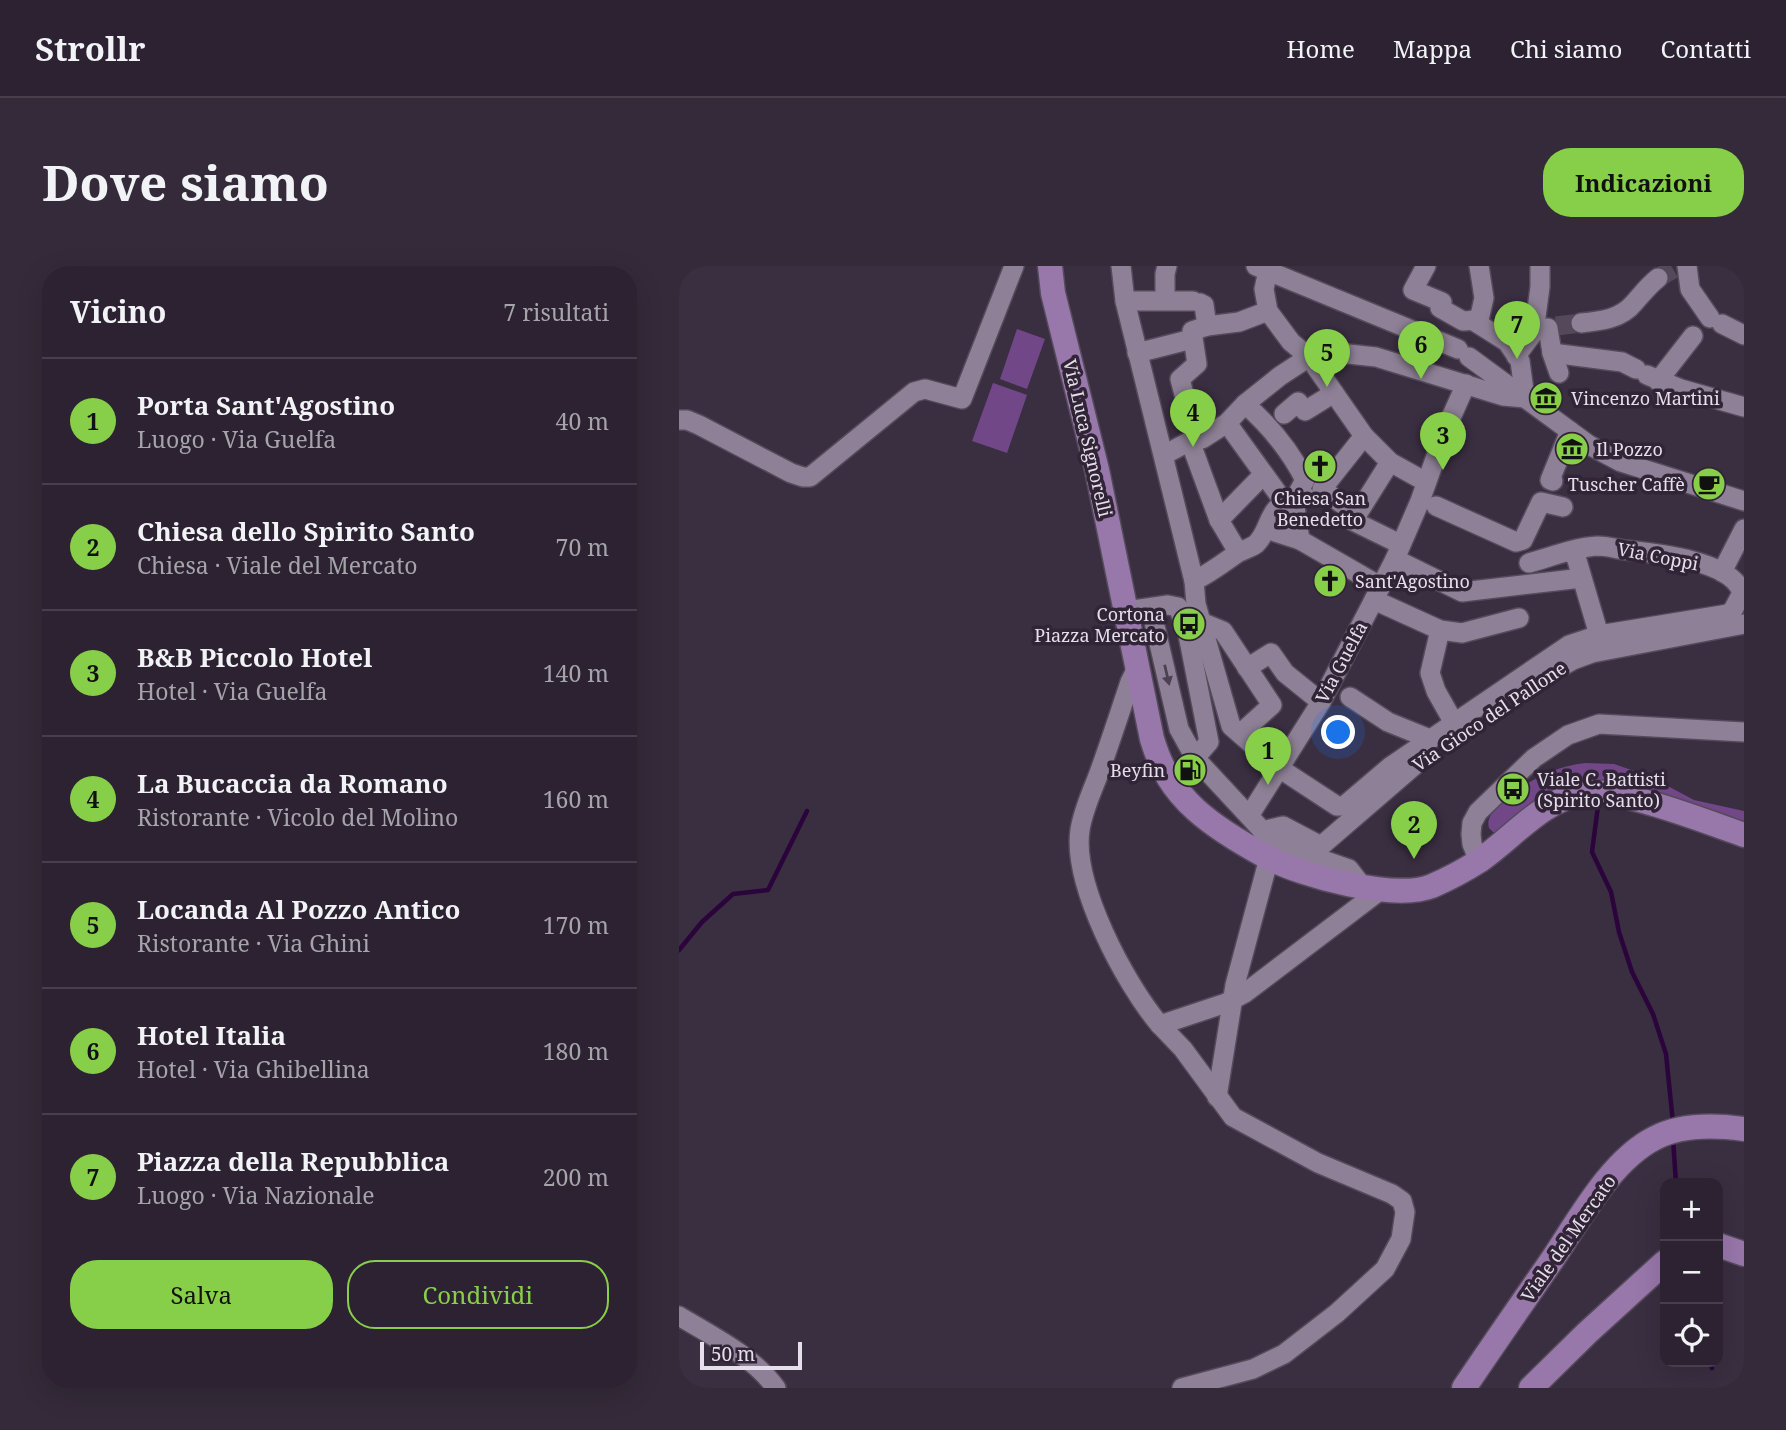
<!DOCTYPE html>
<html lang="it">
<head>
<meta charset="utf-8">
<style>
  :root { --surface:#2c2231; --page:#342a39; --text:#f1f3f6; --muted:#a6a4ab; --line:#483f4d; --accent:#88cf49 }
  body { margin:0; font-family:"Noto Serif",serif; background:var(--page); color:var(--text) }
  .controls { position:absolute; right:21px; bottom:21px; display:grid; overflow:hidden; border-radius:14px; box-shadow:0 7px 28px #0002 }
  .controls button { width:63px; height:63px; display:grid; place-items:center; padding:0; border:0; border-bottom:2px solid var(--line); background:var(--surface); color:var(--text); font:35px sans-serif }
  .scale { position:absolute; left:21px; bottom:18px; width:102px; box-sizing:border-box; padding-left:7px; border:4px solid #e6deea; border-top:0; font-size:19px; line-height:24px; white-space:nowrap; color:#e6deea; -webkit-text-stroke:5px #302436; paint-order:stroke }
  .you { position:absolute; left:660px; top:467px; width:24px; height:24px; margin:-18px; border:5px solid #fff; border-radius:50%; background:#1a73e8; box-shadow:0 0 0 10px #1a73e833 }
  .badge { display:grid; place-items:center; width:46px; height:46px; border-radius:50%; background:var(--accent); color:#111; font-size:23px; font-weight:700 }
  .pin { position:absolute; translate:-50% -58px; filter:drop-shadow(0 2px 4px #0008) }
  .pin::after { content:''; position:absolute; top:37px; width:24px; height:21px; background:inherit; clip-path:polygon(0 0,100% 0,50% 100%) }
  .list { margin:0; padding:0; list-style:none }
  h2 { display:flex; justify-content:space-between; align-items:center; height:91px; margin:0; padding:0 28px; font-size:30px }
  h2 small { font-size:23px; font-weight:400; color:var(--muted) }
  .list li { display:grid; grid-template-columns:46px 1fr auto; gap:21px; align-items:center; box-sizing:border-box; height:126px; padding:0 28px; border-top:2px solid var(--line) }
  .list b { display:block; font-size:26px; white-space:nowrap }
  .list p { margin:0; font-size:23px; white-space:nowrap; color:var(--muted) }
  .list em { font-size:23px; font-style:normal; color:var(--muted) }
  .actions { display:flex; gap:14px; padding:21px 28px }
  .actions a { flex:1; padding:16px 0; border:2px solid var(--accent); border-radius:28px; text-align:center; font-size:24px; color:var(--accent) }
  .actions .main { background:var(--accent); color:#111 }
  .icon { flex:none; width:38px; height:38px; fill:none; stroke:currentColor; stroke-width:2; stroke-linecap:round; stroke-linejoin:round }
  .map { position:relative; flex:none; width:1065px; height:1122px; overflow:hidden; border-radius:28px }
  header { display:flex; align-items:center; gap:42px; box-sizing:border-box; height:98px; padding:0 35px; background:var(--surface); border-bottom:2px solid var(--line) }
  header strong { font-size:33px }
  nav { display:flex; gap:38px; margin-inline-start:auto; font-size:24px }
  .intro { display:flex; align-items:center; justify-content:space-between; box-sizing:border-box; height:168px; padding:0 42px }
  h1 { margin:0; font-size:49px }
  .button { padding:18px 32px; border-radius:28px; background:var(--accent); color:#111; font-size:24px; font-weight:700 }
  main { display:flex; gap:42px; padding:0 42px }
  aside { flex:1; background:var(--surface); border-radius:28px; box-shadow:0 7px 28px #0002 }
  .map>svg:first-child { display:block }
  .green { fill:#714788 }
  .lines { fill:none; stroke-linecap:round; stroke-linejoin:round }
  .stream { stroke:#2b043c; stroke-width:4.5 }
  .minor-tunnel { stroke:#54485a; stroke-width:19; stroke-dasharray:19 10; stroke-linecap:butt }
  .minor-casing { stroke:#544a5a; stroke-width:22 }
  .major-casing { stroke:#544a5a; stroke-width:27 }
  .minor { stroke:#8e8096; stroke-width:19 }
  .major { stroke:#9877aa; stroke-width:24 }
  .oneway { fill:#4c4053 }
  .labels { text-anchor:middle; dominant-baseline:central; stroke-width:7; stroke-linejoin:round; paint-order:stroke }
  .poi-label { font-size:18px; fill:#e6deea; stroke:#302436; text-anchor:start }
  .street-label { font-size:18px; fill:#e6deea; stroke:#302436 }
</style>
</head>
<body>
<header>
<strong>Strollr</strong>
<nav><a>Home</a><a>Mappa</a><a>Chi siamo</a><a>Contatti</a></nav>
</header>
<div class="intro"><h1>Dove siamo</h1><a class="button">Indicazioni</a></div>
<main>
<aside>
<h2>Vicino<small>7 risultati</small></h2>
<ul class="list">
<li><span class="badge">1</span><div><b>Porta Sant'Agostino</b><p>Luogo · Via Guelfa</p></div><em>40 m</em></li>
<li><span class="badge">2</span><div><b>Chiesa dello Spirito Santo</b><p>Chiesa · Viale del Mercato</p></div><em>70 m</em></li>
<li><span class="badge">3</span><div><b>B&amp;B Piccolo Hotel</b><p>Hotel · Via Guelfa</p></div><em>140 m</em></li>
<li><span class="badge">4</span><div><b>La Bucaccia da Romano</b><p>Ristorante · Vicolo del Molino</p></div><em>160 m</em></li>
<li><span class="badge">5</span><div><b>Locanda Al Pozzo Antico</b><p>Ristorante · Via Ghini</p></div><em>170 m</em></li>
<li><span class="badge">6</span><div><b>Hotel Italia</b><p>Hotel · Via Ghibellina</p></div><em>180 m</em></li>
<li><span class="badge">7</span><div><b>Piazza della Repubblica</b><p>Luogo · Via Nazionale</p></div><em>200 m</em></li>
</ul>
<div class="actions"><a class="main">Salva</a><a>Condividi</a></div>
</aside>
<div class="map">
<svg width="1065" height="1122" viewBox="0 0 1065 1122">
  <rect width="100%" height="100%" fill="#3a2e41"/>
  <!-- green -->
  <g class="green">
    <polygon points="338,63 366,73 348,123 321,113"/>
    <polygon points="314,117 348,129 328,187 293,175"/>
    <path d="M906,497L935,498L970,510L1015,534L1065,545V561L937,521L821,567L814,566L810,562C807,552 814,546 821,539C846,516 872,501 906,497Z"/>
  </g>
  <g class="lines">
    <!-- stream -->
    <g class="stream">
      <polyline points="919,540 913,586 932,626 940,666 953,706 974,748 987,788 994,857"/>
      <polyline points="0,684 23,656 54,628 89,624 128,545"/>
      <polyline points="994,873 997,917"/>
      <polyline points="1031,1096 1033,1102"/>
    </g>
    <!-- minor-tunnel -->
    <g class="minor-tunnel">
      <polyline points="979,12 994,3"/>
      <polyline points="877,60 902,57"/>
    </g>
    <defs>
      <g id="minor">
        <path d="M442,0L446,35L515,315L517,338L552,460L600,502L658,540H665L712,500L890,379L920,369L1049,348L1054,344L1063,327C1053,294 975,287 946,284C937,283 928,280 919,280C896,281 872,291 850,297"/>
        <polyline points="577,0 779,83"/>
        <polyline points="590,0 585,23 589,45 612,76 630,91 685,170 711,196 747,216"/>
        <polyline points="747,0 734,24 763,36 761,42 784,55 800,54 805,32 800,0"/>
        <polyline points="1008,0 1011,23 1031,52"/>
        <polyline points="486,34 486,8 488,0"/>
        <polyline points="446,35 514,35"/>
        <polyline points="521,37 525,39 528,60 560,56 589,45"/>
        <polyline points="793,54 828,76 841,95 846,132"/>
        <path d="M902,57C922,55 942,53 955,37C964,27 969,20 979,12"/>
        <polyline points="1043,58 1065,69"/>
        <polyline points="869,62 873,87 880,107"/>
        <polyline points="458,87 513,73"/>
        <polyline points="873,87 943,96 957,103"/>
        <polyline points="837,90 855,66 861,21 861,0"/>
        <polyline points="790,91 910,179 942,196 1065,235"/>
        <polyline points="968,109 1002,123 1065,141"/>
        <polyline points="979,115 1014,70"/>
        <polyline points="605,148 619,136 626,145 655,127"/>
        <polyline points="0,154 8,154 20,159 112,207 124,211 131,211 235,126 246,123 283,133 335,0"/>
        <polyline points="548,157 605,236"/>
        <polyline points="517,174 501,113 518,98 513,65 528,60"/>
        <polyline points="511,175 540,254 559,286"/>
        <polyline points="485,189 511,175 523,173 548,157 566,138 601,110 630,91 660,87 697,91 824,130 846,132"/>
        <polyline points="711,196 674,255 721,278"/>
        <polyline points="874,215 871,214 891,165"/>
        <polyline points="757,240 837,276 844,274 862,236 884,241"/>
        <polyline points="678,249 643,223 685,170"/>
        <polyline points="540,254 584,209"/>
        <polyline points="596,266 621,274 701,320"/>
        <polyline points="621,274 615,234 626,230"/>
        <polyline points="891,286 897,291 920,369"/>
        <polyline points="716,293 783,326 903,312"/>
        <polyline points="1043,306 1065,263"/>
        <path d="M515,315C531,307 543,298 557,288C563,284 572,282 577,278C593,263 587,239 615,234L626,214C611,184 592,161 566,138"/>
        <polyline points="695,334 761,364 783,367 840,352"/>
        <polyline points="447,345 489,339 499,341 508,364 530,476 516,492 500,463 472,343"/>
        <polyline points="522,356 544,365 593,439 562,467"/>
        <polyline points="761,364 751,407 757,425 775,457"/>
        <path d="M459,400L451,416C441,446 431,477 420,507C413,526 404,544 401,564C393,618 446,718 481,759"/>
        <polyline points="568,402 592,387 606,407 642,436"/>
        <polyline points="859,414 894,394 913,387 1065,358"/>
        <polyline points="671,431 709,456 751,473"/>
        <polyline points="516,492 595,577 670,603 684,621"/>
        <polyline points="570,550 642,436 716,293 741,235 766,165 787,118"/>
        <polyline points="583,565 604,560 642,580 744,492"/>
        <polyline points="800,595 793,578 792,568 793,557 799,546 855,492 889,469 920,458 1065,466"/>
        <polyline points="538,831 556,719 590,592"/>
        <path d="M0,1050C33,1070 74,1090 97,1122"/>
        <polyline points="503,1122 574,1103 605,1088 658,1047 706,1003 722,973 726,946 723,935 713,928 639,897 554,851 504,783 481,759 547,737 566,727 703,623"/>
      </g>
      <g id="major">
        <path d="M371,0L374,27L418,204L473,473C482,503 494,523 517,544C538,563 564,578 588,591C623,610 716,635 753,620C769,613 786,604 800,595C835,571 863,533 906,527C939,521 1031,557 1065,569"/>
        <polyline points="1039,979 1065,988"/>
        <path d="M785,1122C814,1079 844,1036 873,994C900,954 932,894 976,872C1002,858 1036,859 1065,863"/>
        <polyline points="852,1122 908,1067 986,996"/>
      </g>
    </defs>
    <!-- minor casing -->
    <use href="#minor" class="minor-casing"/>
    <!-- major casing -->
    <use href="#major" class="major-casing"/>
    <!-- minor -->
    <use href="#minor" class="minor"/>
    <!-- major -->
    <use href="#major" class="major"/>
  </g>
  <!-- one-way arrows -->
  <defs><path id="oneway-solid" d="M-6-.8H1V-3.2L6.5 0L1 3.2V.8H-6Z" transform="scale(1.75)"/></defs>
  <use class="oneway" href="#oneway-solid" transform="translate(488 409) rotate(77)"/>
  <!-- icons -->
  <defs>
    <symbol id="museum-disc" viewBox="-11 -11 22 22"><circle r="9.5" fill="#88cf49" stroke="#302436"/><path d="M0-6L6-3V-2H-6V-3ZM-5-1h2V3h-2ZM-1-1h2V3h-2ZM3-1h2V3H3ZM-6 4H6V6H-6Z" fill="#111"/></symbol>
    <symbol id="church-disc" viewBox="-11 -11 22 22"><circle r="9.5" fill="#88cf49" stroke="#302436"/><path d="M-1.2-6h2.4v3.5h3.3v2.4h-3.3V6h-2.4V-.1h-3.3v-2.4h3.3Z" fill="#111"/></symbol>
    <symbol id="cafe-disc" viewBox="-11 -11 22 22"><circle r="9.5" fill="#88cf49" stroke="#302436"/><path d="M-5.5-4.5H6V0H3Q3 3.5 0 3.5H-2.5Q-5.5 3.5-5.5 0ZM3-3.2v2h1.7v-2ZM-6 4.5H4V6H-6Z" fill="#111"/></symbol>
    <symbol id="bus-disc" viewBox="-11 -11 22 22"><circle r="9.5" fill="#88cf49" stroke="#302436"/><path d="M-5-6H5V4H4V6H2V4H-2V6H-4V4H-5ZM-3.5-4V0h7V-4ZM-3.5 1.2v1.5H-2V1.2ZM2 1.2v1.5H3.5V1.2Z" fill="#111"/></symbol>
    <symbol id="fuel-disc" viewBox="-11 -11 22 22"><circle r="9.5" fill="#88cf49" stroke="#302436"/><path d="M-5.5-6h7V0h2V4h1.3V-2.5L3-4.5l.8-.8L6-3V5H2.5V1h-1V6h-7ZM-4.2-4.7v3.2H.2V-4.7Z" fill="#111"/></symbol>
  </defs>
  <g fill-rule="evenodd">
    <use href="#museum-disc" x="848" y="113" width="38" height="38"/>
    <use href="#museum-disc" x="874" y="164" width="38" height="38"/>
    <use href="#church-disc" x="622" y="181" width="38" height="38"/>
    <use href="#cafe-disc" x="1011" y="199" width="38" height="38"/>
    <use href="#church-disc" x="632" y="296" width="38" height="38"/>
    <use href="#bus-disc" x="491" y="339" width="38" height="38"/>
    <use href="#fuel-disc" x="492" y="485" width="38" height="38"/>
    <use href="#bus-disc" x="815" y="504" width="38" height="38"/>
  </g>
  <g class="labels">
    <!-- poi labels -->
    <g class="poi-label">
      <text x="892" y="132">Vincenzo Martini</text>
      <text x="917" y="183">Il Pozzo</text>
      <text x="1006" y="218" text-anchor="end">Tuscher Caffè</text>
      <text x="641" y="232" text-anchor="middle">Chiesa San<tspan x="641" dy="21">Benedetto</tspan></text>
      <text x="676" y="315">Sant'Agostino</text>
      <text x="486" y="348" text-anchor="end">Cortona<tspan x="486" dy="21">Piazza Mercato</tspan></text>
      <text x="486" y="504" text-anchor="end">Beyfin</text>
      <text x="858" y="513">Viale C. Battisti<tspan x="858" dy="21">(Spirito Santo)</tspan></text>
    </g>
    <!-- street labels -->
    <g class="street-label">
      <text transform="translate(409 172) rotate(77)">Via Luca Signorelli</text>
      <text transform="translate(979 290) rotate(11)">Via Coppi</text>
      <text transform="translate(662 396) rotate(-62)">Via Guelfa</text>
      <text transform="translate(810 450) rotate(-34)">Via Gioco del Pallone</text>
      <text transform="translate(889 972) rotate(-55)">Viale del Mercato</text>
    </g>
  </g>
</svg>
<div class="controls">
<button>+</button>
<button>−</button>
<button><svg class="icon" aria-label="locate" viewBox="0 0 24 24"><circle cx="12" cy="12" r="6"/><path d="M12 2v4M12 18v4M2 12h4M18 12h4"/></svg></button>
</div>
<div class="scale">50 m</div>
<div class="you"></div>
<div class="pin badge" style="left:589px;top:519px">1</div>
<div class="pin badge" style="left:735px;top:593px">2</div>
<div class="pin badge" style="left:764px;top:204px">3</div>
<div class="pin badge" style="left:514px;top:181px">4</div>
<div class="pin badge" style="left:648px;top:121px">5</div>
<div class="pin badge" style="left:742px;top:113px">6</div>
<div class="pin badge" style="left:838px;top:93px">7</div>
</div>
</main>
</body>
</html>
